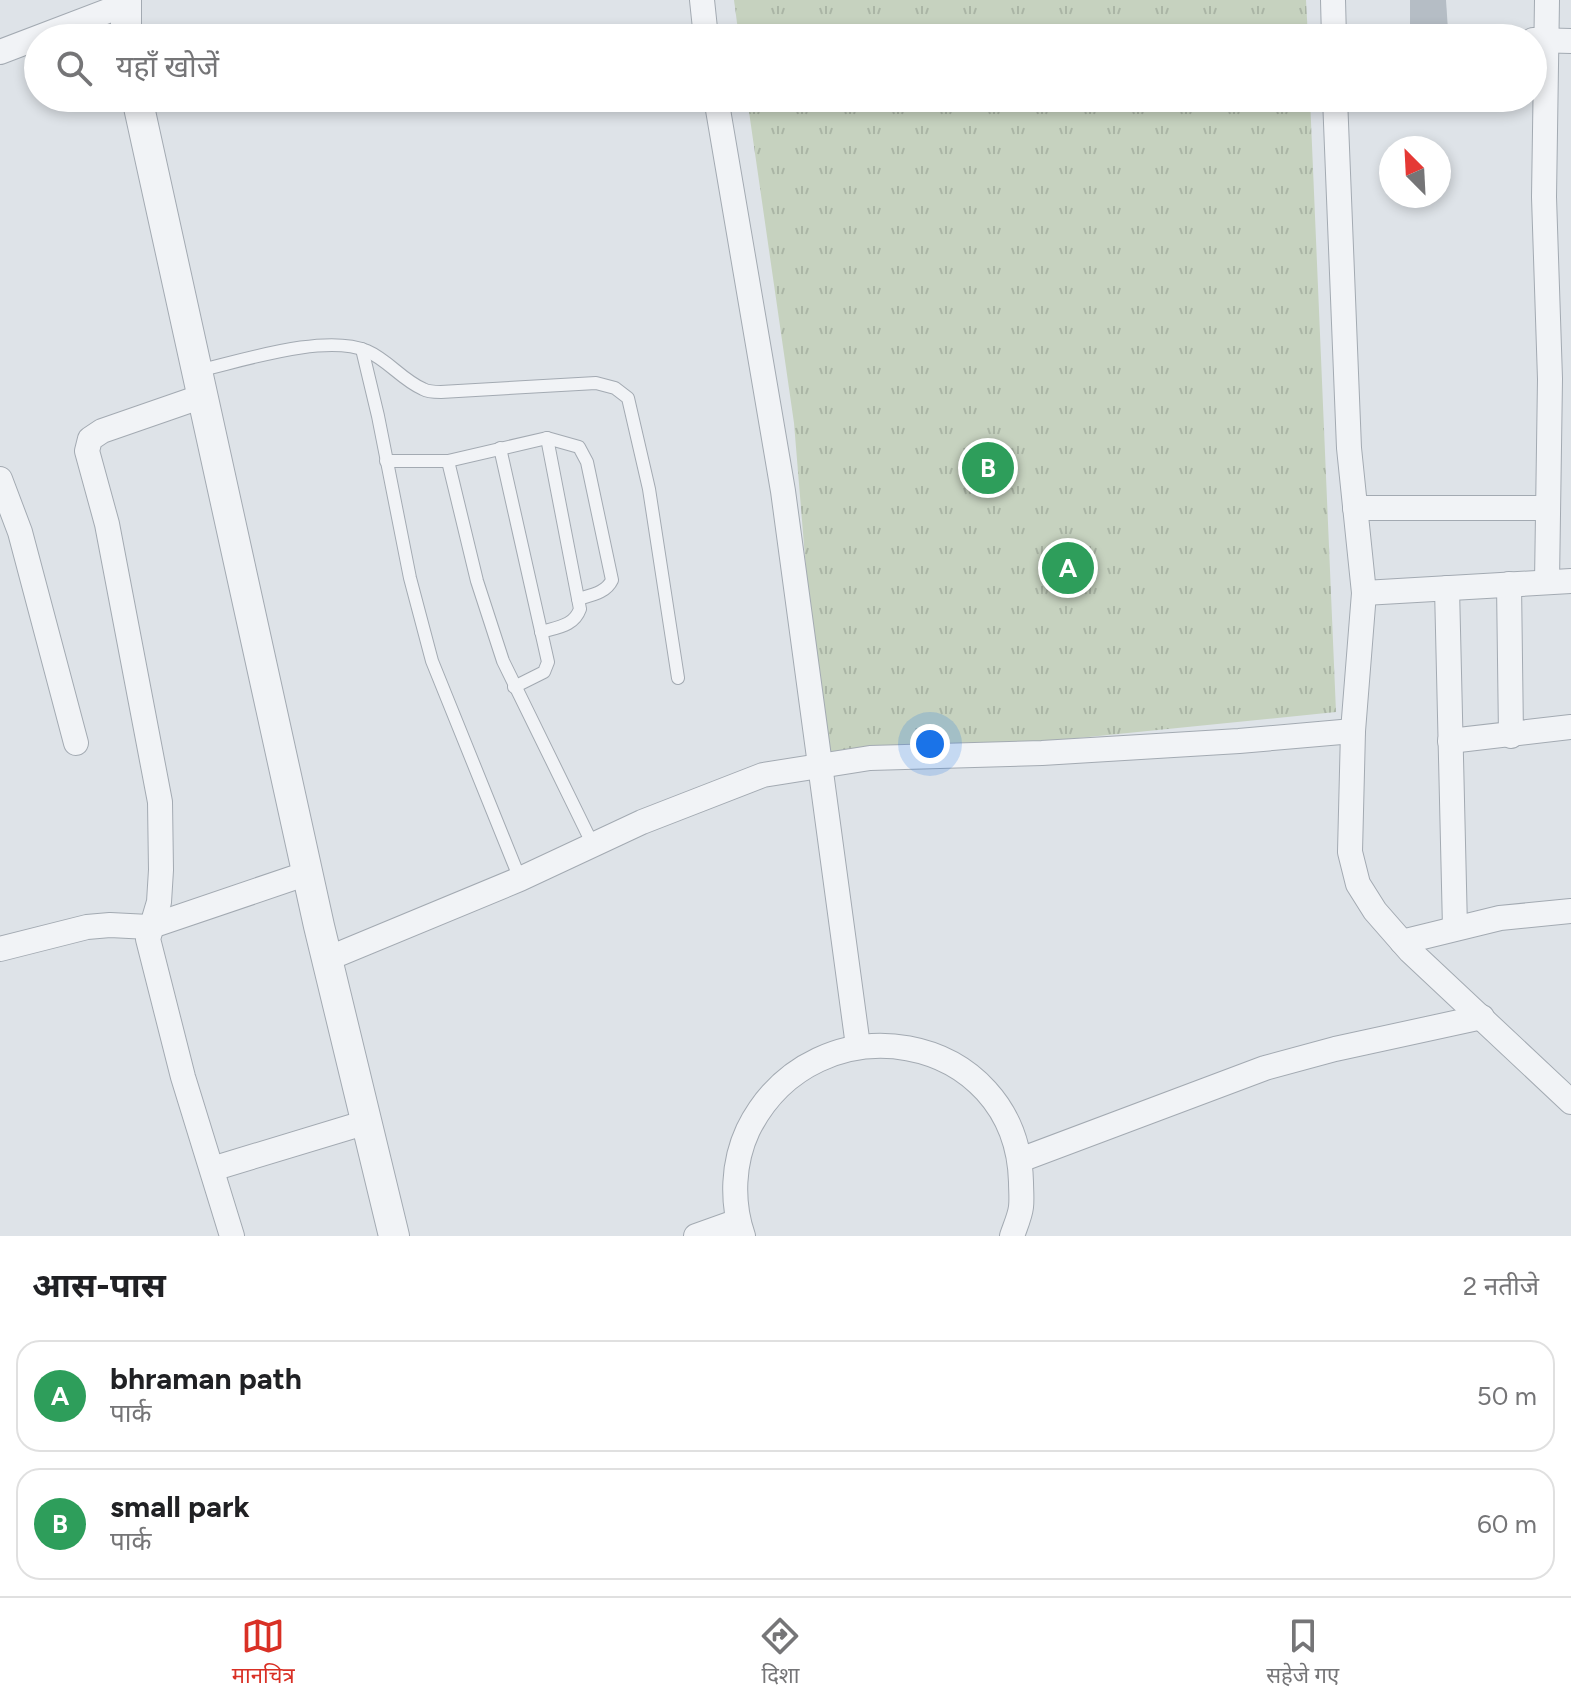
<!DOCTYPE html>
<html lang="hi">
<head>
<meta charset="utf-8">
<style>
  :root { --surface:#fff; --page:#f2f2f2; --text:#202124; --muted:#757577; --line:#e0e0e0; --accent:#d93025 }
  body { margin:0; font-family:Figtree,"Noto Sans Devanagari",sans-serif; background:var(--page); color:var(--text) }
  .compass { position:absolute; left:1379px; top:136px; width:72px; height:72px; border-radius:50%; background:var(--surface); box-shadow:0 4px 12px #0003; rotate:336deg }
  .you { position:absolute; left:930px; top:744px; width:28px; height:28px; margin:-20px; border:6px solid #fff; border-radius:50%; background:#1a73e8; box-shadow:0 0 0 12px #1a73e833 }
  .badge { display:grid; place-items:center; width:52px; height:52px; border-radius:50%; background:var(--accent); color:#fff; font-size:26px; font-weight:700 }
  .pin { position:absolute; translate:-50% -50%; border:4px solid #fff; box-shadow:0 2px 8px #0006 }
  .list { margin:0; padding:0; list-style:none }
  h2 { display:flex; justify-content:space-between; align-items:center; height:104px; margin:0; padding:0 32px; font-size:34px }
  h2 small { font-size:26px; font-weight:400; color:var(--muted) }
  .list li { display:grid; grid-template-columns:52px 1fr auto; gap:24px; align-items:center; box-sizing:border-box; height:112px; margin:0 16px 16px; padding:0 16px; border:2px solid var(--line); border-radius:24px }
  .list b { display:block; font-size:30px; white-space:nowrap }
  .list p { margin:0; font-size:26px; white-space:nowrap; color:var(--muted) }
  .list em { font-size:26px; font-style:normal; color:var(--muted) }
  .icon { flex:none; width:44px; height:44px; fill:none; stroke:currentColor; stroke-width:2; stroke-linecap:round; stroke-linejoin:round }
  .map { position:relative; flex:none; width:1571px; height:1236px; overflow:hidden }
  .search { position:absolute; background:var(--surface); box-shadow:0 4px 12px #0003; left:24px; right:24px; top:24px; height:88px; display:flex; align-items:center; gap:20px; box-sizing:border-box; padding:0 28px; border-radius:44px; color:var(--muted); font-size:30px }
  .sheet { height:360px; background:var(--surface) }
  nav { display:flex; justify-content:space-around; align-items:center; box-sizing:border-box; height:112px; border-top:2px solid var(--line); background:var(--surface); font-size:22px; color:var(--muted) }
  nav a { display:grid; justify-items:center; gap:4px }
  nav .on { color:var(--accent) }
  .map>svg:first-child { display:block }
  .park { fill:url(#park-tufts) }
  .building { fill:#b5bdc5 }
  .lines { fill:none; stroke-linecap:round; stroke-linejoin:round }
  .service-casing { stroke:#a3aab2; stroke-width:14 }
  .minor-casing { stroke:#a3aab2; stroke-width:26 }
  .tertiary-casing { stroke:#a3aab2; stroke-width:32 }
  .service { stroke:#f1f3f6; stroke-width:12 }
  .minor { stroke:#f1f3f6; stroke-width:24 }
  .tertiary { stroke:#f1f3f6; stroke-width:30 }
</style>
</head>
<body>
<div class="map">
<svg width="1571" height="1236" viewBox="0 0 1571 1236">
  <defs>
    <pattern id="park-tufts" width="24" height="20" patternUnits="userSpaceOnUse" patternTransform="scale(2)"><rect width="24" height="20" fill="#c6d2bf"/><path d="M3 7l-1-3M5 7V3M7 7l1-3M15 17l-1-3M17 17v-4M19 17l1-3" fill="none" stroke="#aab5a5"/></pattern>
  </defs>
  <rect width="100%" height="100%" fill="#dee3e8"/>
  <!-- park -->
  <g class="park">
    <polygon points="734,0 1306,0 1308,38 739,38"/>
    <polygon points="747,98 1310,98 1336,712 822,764 794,423"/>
  </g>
  <!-- building -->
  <polygon class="building" points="1410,0 1446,0 1448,30 1410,27"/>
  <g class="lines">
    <defs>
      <g id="service">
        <polyline points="362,349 378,416 410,578 432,661 520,879"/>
        <path d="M197,371C242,361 325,333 367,351C388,360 402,380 423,389C428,392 435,392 441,392L596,383L615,388L628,398L649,489L678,678"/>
        <polyline points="500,448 548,662 544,672 514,687"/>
        <path d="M386,461H448L547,438L579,447L587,462L612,580C606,593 591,595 578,599"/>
        <polyline points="448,461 477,581 503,661 593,845"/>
        <path d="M541,632C558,627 574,626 580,609L547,438"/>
      </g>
      <g id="minor">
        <polyline points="702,0 706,38"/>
        <polyline points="1333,0 1334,38"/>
        <polyline points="1533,40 1571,41"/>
        <polyline points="0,52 126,4"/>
        <polyline points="716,98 783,491 858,1046"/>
        <polyline points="1335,98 1349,448 1364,593 1353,731 1350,852 1358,884 1375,911 1410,951 1571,1102"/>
        <polyline points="203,396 102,431 90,439 87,451 107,524 160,802 161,870 159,902 148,939 183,1077 232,1236"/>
        <polyline points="0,479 20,532 76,743"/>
        <polyline points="1355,508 1548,508"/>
        <polyline points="1547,582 1550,379 1544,197 1547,0"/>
        <polyline points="1509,584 1511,736"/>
        <polyline points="1447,588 1455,928"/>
        <polyline points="1364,593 1571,581"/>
        <polyline points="1450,741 1571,727"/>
        <polyline points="1402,942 1500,918 1571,911"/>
        <polyline points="0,949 87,927 110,925 149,927 308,873"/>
        <polyline points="327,959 520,879 642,822 763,775 870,758 1042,753 1239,741 1353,731"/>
        <polyline points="1020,1160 1265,1068 1335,1049 1482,1017"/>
        <polyline points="212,1169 367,1122"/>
        <polyline points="696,1236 738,1221"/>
        <path d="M743,1236C731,1202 733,1162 748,1130C815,995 1017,1030 1021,1182C1021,1190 1022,1199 1021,1207C1020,1216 1015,1227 1012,1236"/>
      </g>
      <g id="tertiary">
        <polyline points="126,38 126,0"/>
        <polyline points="137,98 319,926 394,1236"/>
      </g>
    </defs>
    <!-- service casing -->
    <use href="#service" class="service-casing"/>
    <!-- minor casing -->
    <use href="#minor" class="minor-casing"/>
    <!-- tertiary casing -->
    <use href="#tertiary" class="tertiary-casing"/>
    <!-- service -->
    <use href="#service" class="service"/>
    <!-- minor -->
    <use href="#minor" class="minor"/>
    <!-- tertiary -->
    <use href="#tertiary" class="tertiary"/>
  </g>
</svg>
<svg class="compass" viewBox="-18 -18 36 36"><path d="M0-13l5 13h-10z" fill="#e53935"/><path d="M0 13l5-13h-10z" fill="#757577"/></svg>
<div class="you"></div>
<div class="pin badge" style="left:1068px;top:568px;background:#2e9e5b">A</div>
<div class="pin badge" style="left:988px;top:468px;background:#2e9e5b">B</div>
<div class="search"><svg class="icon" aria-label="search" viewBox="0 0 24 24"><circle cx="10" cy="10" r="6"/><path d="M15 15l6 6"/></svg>यहाँ खोजें</div>
</div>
<section class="sheet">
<h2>आस-पास<small>2 नतीजे</small></h2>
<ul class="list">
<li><span class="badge" style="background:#2e9e5b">A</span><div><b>bhraman path</b><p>पार्क</p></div><em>50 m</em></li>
<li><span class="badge" style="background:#2e9e5b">B</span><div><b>small park</b><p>पार्क</p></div><em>60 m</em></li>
</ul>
</section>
<nav>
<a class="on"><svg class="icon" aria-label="map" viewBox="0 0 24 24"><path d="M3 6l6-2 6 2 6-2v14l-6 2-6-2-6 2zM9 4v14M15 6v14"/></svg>मानचित्र</a>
<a><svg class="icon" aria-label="directions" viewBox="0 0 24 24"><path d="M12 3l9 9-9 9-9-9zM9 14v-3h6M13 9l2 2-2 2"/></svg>दिशा</a>
<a><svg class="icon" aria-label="saved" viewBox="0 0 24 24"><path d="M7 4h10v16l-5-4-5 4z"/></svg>सहेजे गए</a>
</nav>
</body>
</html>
